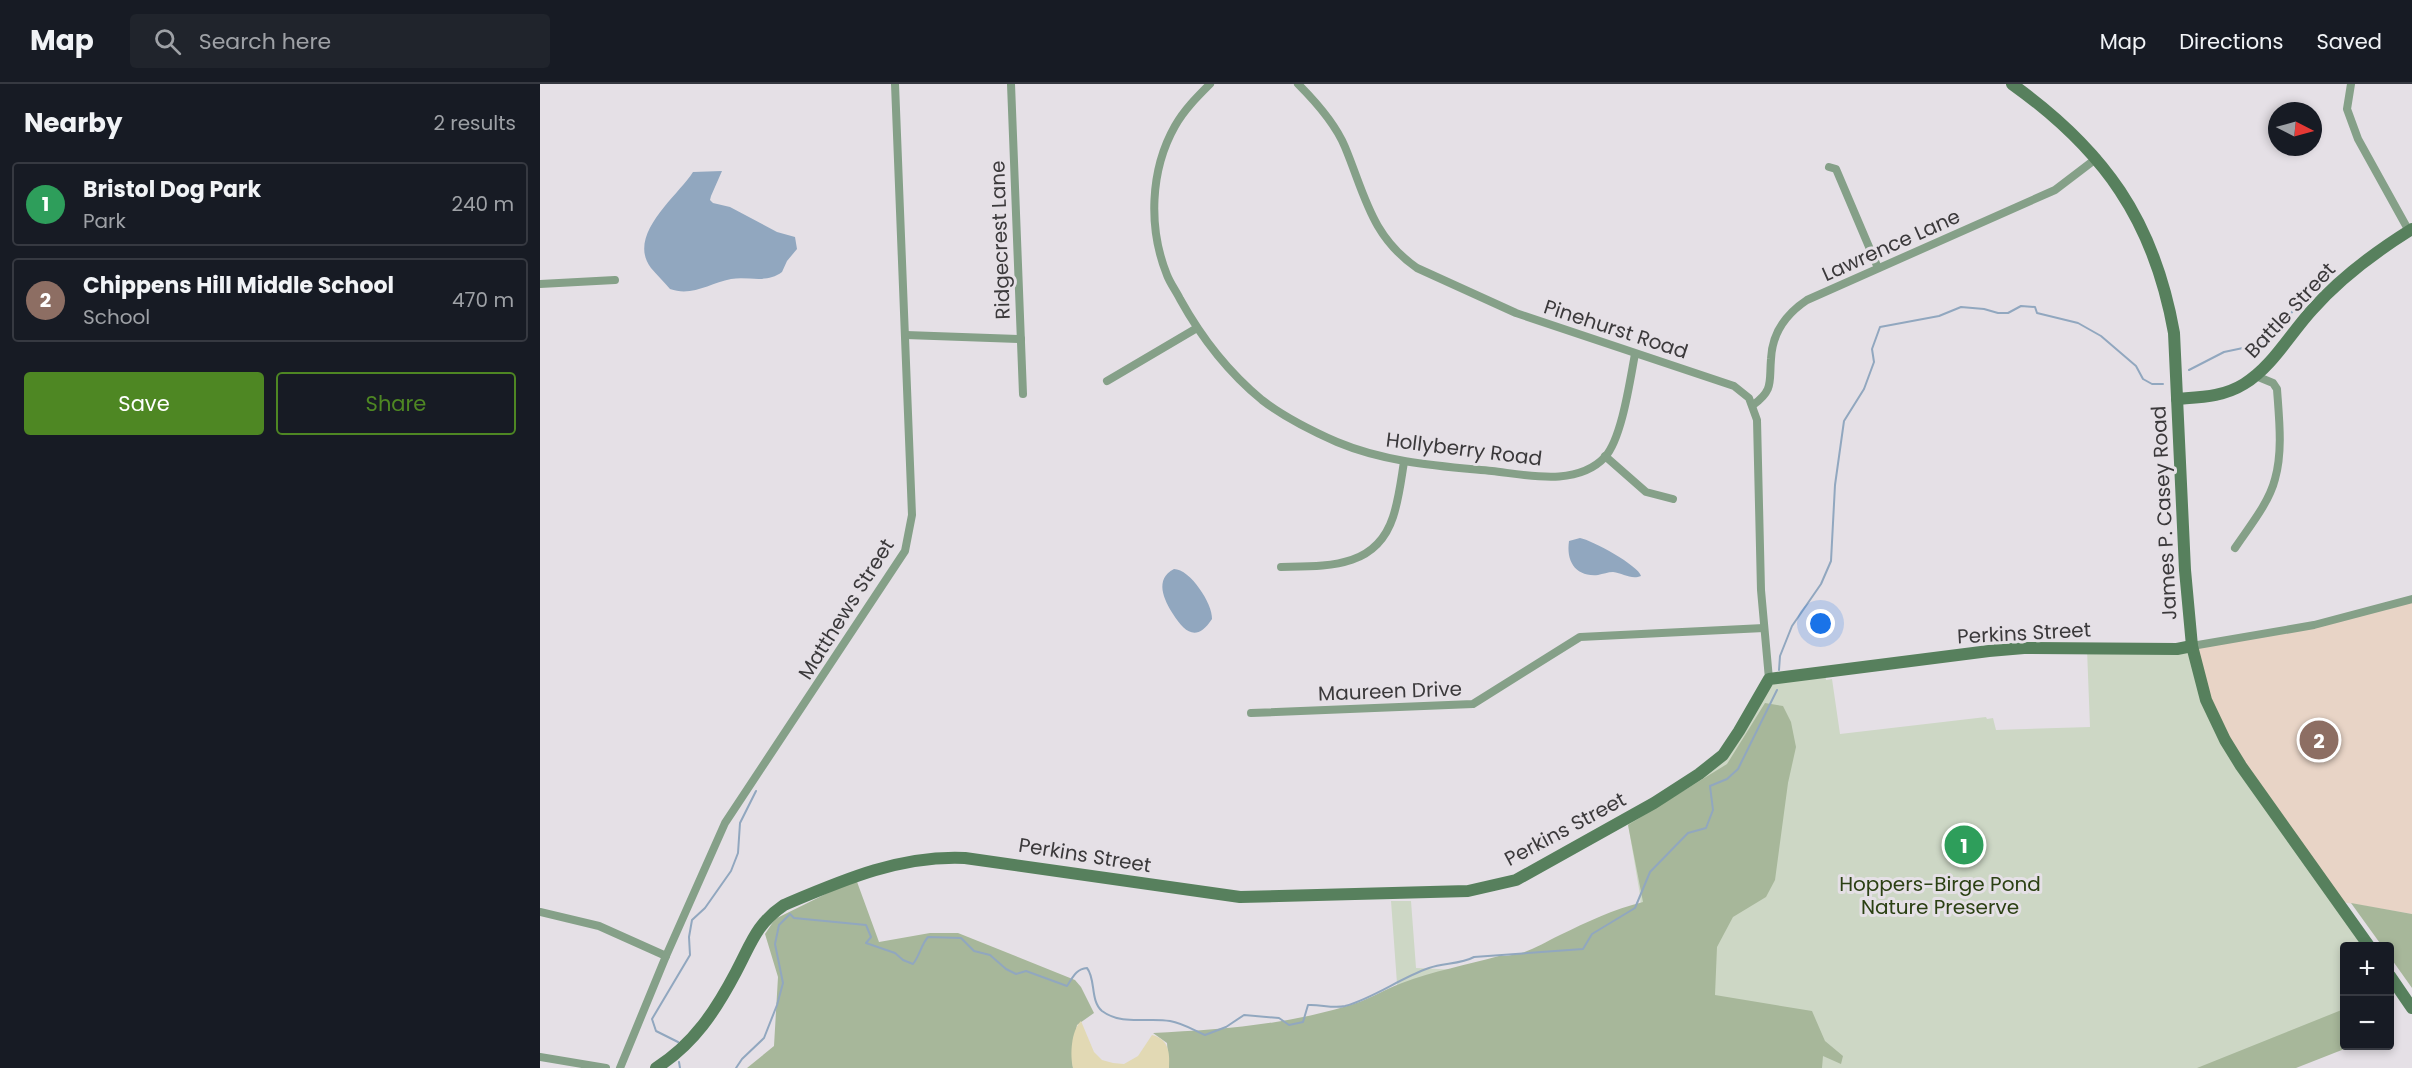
<!DOCTYPE html>
<html lang="en">
<head>
<meta charset="utf-8">
<style>
  :root { --surface:#171b24; --page:#20242c; --text:#f1f3f6; --muted:#9ea1a6; --line:#363941; --accent:#4e8723 }
  body { margin:0; font-family:Poppins,sans-serif; background:var(--page); color:var(--text) }
  .controls { position:absolute; right:18px; bottom:18px; display:grid; overflow:hidden; border-radius:6px; box-shadow:0 3px 9px #0003 }
  .controls button { width:54px; height:54px; display:grid; place-items:center; padding:0; border:0; border-bottom:2px solid var(--line); background:var(--surface); color:var(--text); font:30px sans-serif }
  .compass { position:absolute; left:1728px; top:18px; width:54px; height:54px; border-radius:50%; background:var(--surface); box-shadow:0 3px 9px #0003; rotate:96deg }
  .you { position:absolute; left:1281px; top:540px; width:21px; height:21px; margin:-15px; border:4px solid #fff; border-radius:50%; background:#1a73e8; box-shadow:0 0 0 9px #1a73e833 }
  .badge { display:grid; place-items:center; width:39px; height:39px; border-radius:50%; background:var(--accent); color:#fff; font-size:20px; font-weight:700 }
  .pin { position:absolute; translate:-50% -50%; border:3px solid #fff; box-shadow:0 2px 6px #0006 }
  .list { margin:0; padding:0; list-style:none }
  h2 { display:flex; justify-content:space-between; align-items:center; height:78px; margin:0; padding:0 24px; font-size:26px }
  h2 small { font-size:20px; font-weight:400; color:var(--muted) }
  .list li { display:grid; grid-template-columns:39px 1fr auto; gap:18px; align-items:center; box-sizing:border-box; height:84px; margin:0 12px 12px; padding:0 12px; border:2px solid var(--line); border-radius:6px }
  .list b { display:block; font-size:22px; white-space:nowrap }
  .list p { margin:0; font-size:20px; white-space:nowrap; color:var(--muted) }
  .list em { font-size:20px; font-style:normal; color:var(--muted) }
  .actions { display:flex; gap:12px; padding:18px 24px }
  .actions a { flex:1; padding:14px 0; border:2px solid var(--accent); border-radius:6px; text-align:center; font-size:21px; color:var(--accent) }
  .actions .main { background:var(--accent); color:#fff }
  .icon { flex:none; width:33px; height:33px; fill:none; stroke:currentColor; stroke-width:2; stroke-linecap:round; stroke-linejoin:round }
  .map { position:relative; flex:none; width:1872px; height:984px; overflow:hidden }
  header { display:flex; align-items:center; gap:36px; box-sizing:border-box; height:84px; padding:0 30px; background:var(--surface); border-bottom:2px solid var(--line) }
  header strong { font-size:28px }
  nav { display:flex; gap:33px; margin-inline-start:auto; font-size:21px }
  .search { width:420px; height:54px; background:var(--page); display:flex; align-items:center; gap:15px; box-sizing:border-box; padding:0 21px; border-radius:6px; color:var(--muted); font-size:22px }
  main { display:flex }
  aside { flex:1; background:var(--surface) }
  .map>svg:first-child { display:block }
  .education { fill:#e8d4c6 }
  .green { fill:#cdd7c5 }
  .forest { fill:#a7b79a }
  .sand { fill:#e2d9b4 }
  .water { fill:#91a7bf }
  .lines { fill:none; stroke-linecap:round; stroke-linejoin:round }
  .stream { stroke:#91a7bf; stroke-width:2 }
  .street { stroke:#85a088; stroke-width:8 }
  .secondary { stroke:#57805d; stroke-width:12 }
  .labels { text-anchor:middle; dominant-baseline:central; stroke-width:6; stroke-linejoin:round; paint-order:stroke }
  .street-label { font-size:20px; fill:#3b393b; stroke:#e5e0e6 }
  .park-label { font-size:20px; fill:#2b4013; stroke:#e5e0e6 }
</style>
</head>
<body>
<header>
<strong>Map</strong>
<div class="search"><svg class="icon" aria-label="search" viewBox="0 0 24 24"><circle cx="10" cy="10" r="6"/><path d="M15 15l6 6"/></svg>Search here</div>
<nav><a>Map</a><a>Directions</a><a>Saved</a></nav>
</header>
<main>
<aside>
<h2>Nearby<small>2 results</small></h2>
<ul class="list">
<li><span class="badge" style="background:#2e9e5b">1</span><div><b>Bristol Dog Park</b><p>Park</p></div><em>240 m</em></li>
<li><span class="badge" style="background:#8d6e63">2</span><div><b>Chippens Hill Middle School</b><p>School</p></div><em>470 m</em></li>
</ul>
<div class="actions"><a class="main">Save</a><a>Share</a></div>
</aside>
<div class="map">
<svg width="1872" height="984" viewBox="0 0 1872 984">
  <rect width="100%" height="100%" fill="#e5e0e6"/>
  <!-- education -->
  <polygon class="education" points="1872,515 1872,830 1796,817 1672,630 1652,562 1774,541"/>
  <!-- green -->
  <polygon class="green" points="1652,562 1672,630 1829,862 1804,862 1804,944 1715,984 826,984 858,913 851,817 871,817 876,884 966,888 1104,867 1100,811 1087,734 1183,671 1229,595 1285,589 1286,596 1292,595 1300,650 1446,633 1447,635 1453,634 1456,646 1550,643 1547,565"/>
  <!-- forest -->
  <g class="forest">
    <path d="M1225,619L1243,622L1251,638L1256,663L1248,699L1235,796L1226,813L1193,833L1177,863L1175,911L1272,927L1285,957L1303,972L1301,980L1283,972L1282,984H629L627,959L613,949C678,946 744,941 807,922C827,917 843,906 862,899C893,887 927,881 959,872C985,872 997,862 1020,851C1047,838 1074,825 1103,818L1088,741L1187,680Z"/>
    <polygon points="316,795 339,858 390,849 418,849 535,896 541,903 554,929 537,941 532,969 533,984 207,984 234,962 238,893 225,850 235,835"/>
    <polygon points="1811,819 1872,830 1872,904 1850,873 1850,862 1842,862"/>
    <polygon points="1804,925 1804,962 1812,962 1756,984 1657,984"/>
  </g>
  <!-- sand -->
  <path class="sand" d="M541,937L554,968L562,976L573,979L584,980L598,972L612,951C629,955 630,969 629,984H533C530,971 531,947 541,937Z"/>
  <!-- water -->
  <g class="water">
    <path d="M182,87L171,112L170,116L173,119L190,123L237,148L255,153L257,165L247,177L242,188C226,200 209,192 191,195C170,199 152,213 130,205C124,198 117,191 111,184C86,151 137,113 153,88Z"/>
    <path d="M1040,454C1052,456 1099,482 1101,492C1091,496 1083,489 1073,488C1068,488 1063,490 1058,491C1036,493 1026,478 1029,457Z"/>
    <path d="M634,485C650,485 673,520 672,535C657,558 645,549 633,530C624,516 614,495 634,485Z"/>
  </g>
  <g class="lines">
    <!-- stream -->
    <g class="stream">
      <polyline points="1649,286 1684,268 1722,260 1729,255 1782,193"/>
      <polyline points="1239,586 1240,572 1252,542 1281,500 1291,477 1295,401 1304,337 1324,305 1334,278 1332,265 1340,243 1399,232 1421,223 1444,225 1458,229 1468,229 1481,222 1495,223 1497,229 1538,239 1561,252 1596,282 1603,295 1612,300 1623,300"/>
      <polyline points="138,958 116,947 112,935 150,871 149,853 152,836 165,824 191,787 198,769 200,739 216,707"/>
      <polyline points="139,978 140,984"/>
      <path d="M196,984L202,975L224,954L237,921L243,899L235,860L239,841L250,830L254,834L326,841L331,853L326,859L355,869L363,876L373,880C380,871 381,861 388,853L421,854L434,867L450,871L466,885L476,890L486,887L527,902C533,893 536,885 547,884C556,895 550,917 562,927C582,942 608,933 630,937C642,939 654,946 665,951L686,943L704,931L739,934L749,941L763,938L768,921C780,920 793,925 805,922C834,914 860,894 889,884C904,879 921,880 934,873L1043,865L1052,850L1095,824L1110,788L1148,749L1166,744L1173,726L1170,702L1187,695L1198,685L1237,606"/>
    </g>
    <!-- street -->
    <g class="street">
      <polyline points="471,0 483,310"/>
      <path d="M670,0C657,13 644,26 635,42C610,86 608,144 627,191C630,199 636,207 640,215C661,253 688,288 722,316C744,333 772,347 797,358C847,379 900,382 952,387C987,391 1037,403 1065,373C1082,354 1090,296 1095,270"/>
      <path d="M758,0C776,18 795,39 805,63C825,111 831,152 877,184L976,229L1194,302L1209,314L1217,336L1221,506L1229,595"/>
      <polyline points="1811,0 1807,25 1818,55 1869,147"/>
      <polyline points="1289,83 1296,85 1338,184"/>
      <polyline points="0,200 75,196"/>
      <polyline points="366,251 481,255"/>
      <polyline points="567,297 657,244"/>
      <path d="M1213,321C1234,306 1229,298 1231,275C1232,250 1246,230 1267,216L1515,106L1557,74"/>
      <polyline points="1065,372 1106,408 1133,415"/>
      <path d="M1695,464C1709,443 1729,419 1735,395C1743,367 1739,334 1737,305L1733,299L1716,292"/>
      <path d="M741,483C787,482 836,485 853,433C859,415 861,396 864,378"/>
      <polyline points="1652,562 1774,541 1872,515"/>
      <polyline points="711,629 933,620 1040,553 1224,544"/>
      <polyline points="0,828 59,842 126,872"/>
      <polyline points="0,973 66,984"/>
      <polyline points="80,984 126,872 185,739 365,467 372,431 355,0"/>
    </g>
    <!-- secondary -->
    <g class="secondary">
      <path d="M1472,0C1564,66 1614,136 1634,249L1645,486L1652,562L1666,616L1685,656L1701,682L1829,862"/>
      <path d="M1637,315C1661,313 1683,313 1704,300C1732,283 1750,250 1772,226C1801,193 1835,168 1872,145"/>
      <polyline points="1850,892 1872,924"/>
      <path d="M116,984C154,960 176,926 196,888C211,860 216,840 244,821C303,796 360,771 425,774L700,813L928,807L976,796L1114,719L1159,690L1183,671L1199,647L1229,595L1449,567L1484,564L1637,565L1652,562"/>
    </g>
  </g>
  <g class="labels">
    <!-- street labels -->
    <g class="street-label">
      <text transform="translate(460 156) rotate(-92)">Ridgecrest Lane</text>
      <text transform="translate(1351 161) rotate(-24)">Lawrence Lane</text>
      <text transform="translate(1750 226) rotate(-47)">Battle Street</text>
      <text transform="translate(1076 245) rotate(18)">Pinehurst Road</text>
      <text transform="translate(924 365) rotate(7)">Hollyberry Road</text>
      <text transform="translate(1624 429) rotate(-93)">James P. Casey Road</text>
      <text transform="translate(306 525) rotate(-58)">Matthews Street</text>
      <text transform="translate(1484 549) rotate(-3)">Perkins Street</text>
      <text transform="translate(850 607) rotate(-2)">Maureen Drive</text>
      <text transform="translate(1025 745) rotate(-28)">Perkins Street</text>
      <text transform="translate(545 771) rotate(9)">Perkins Street</text>
    </g>
    <!-- park labels -->
    <g class="park-label">
      <text x="1400" y="800">Hoppers-Birge Pond<tspan x="1400" dy="23">Nature Preserve</tspan></text>
    </g>
  </g>
</svg>
<div class="controls">
<button>+</button>
<button>−</button>
</div>
<svg class="compass" viewBox="-18 -18 36 36"><path d="M0-13l5 13h-10z" fill="#e53935"/><path d="M0 13l5-13h-10z" fill="#9ea1a6"/></svg>
<div class="you"></div>
<div class="pin badge" style="left:1424px;top:761px;background:#2e9e5b">1</div>
<div class="pin badge" style="left:1779px;top:656px;background:#8d6e63">2</div>
</div>
</main>
</body>
</html>
